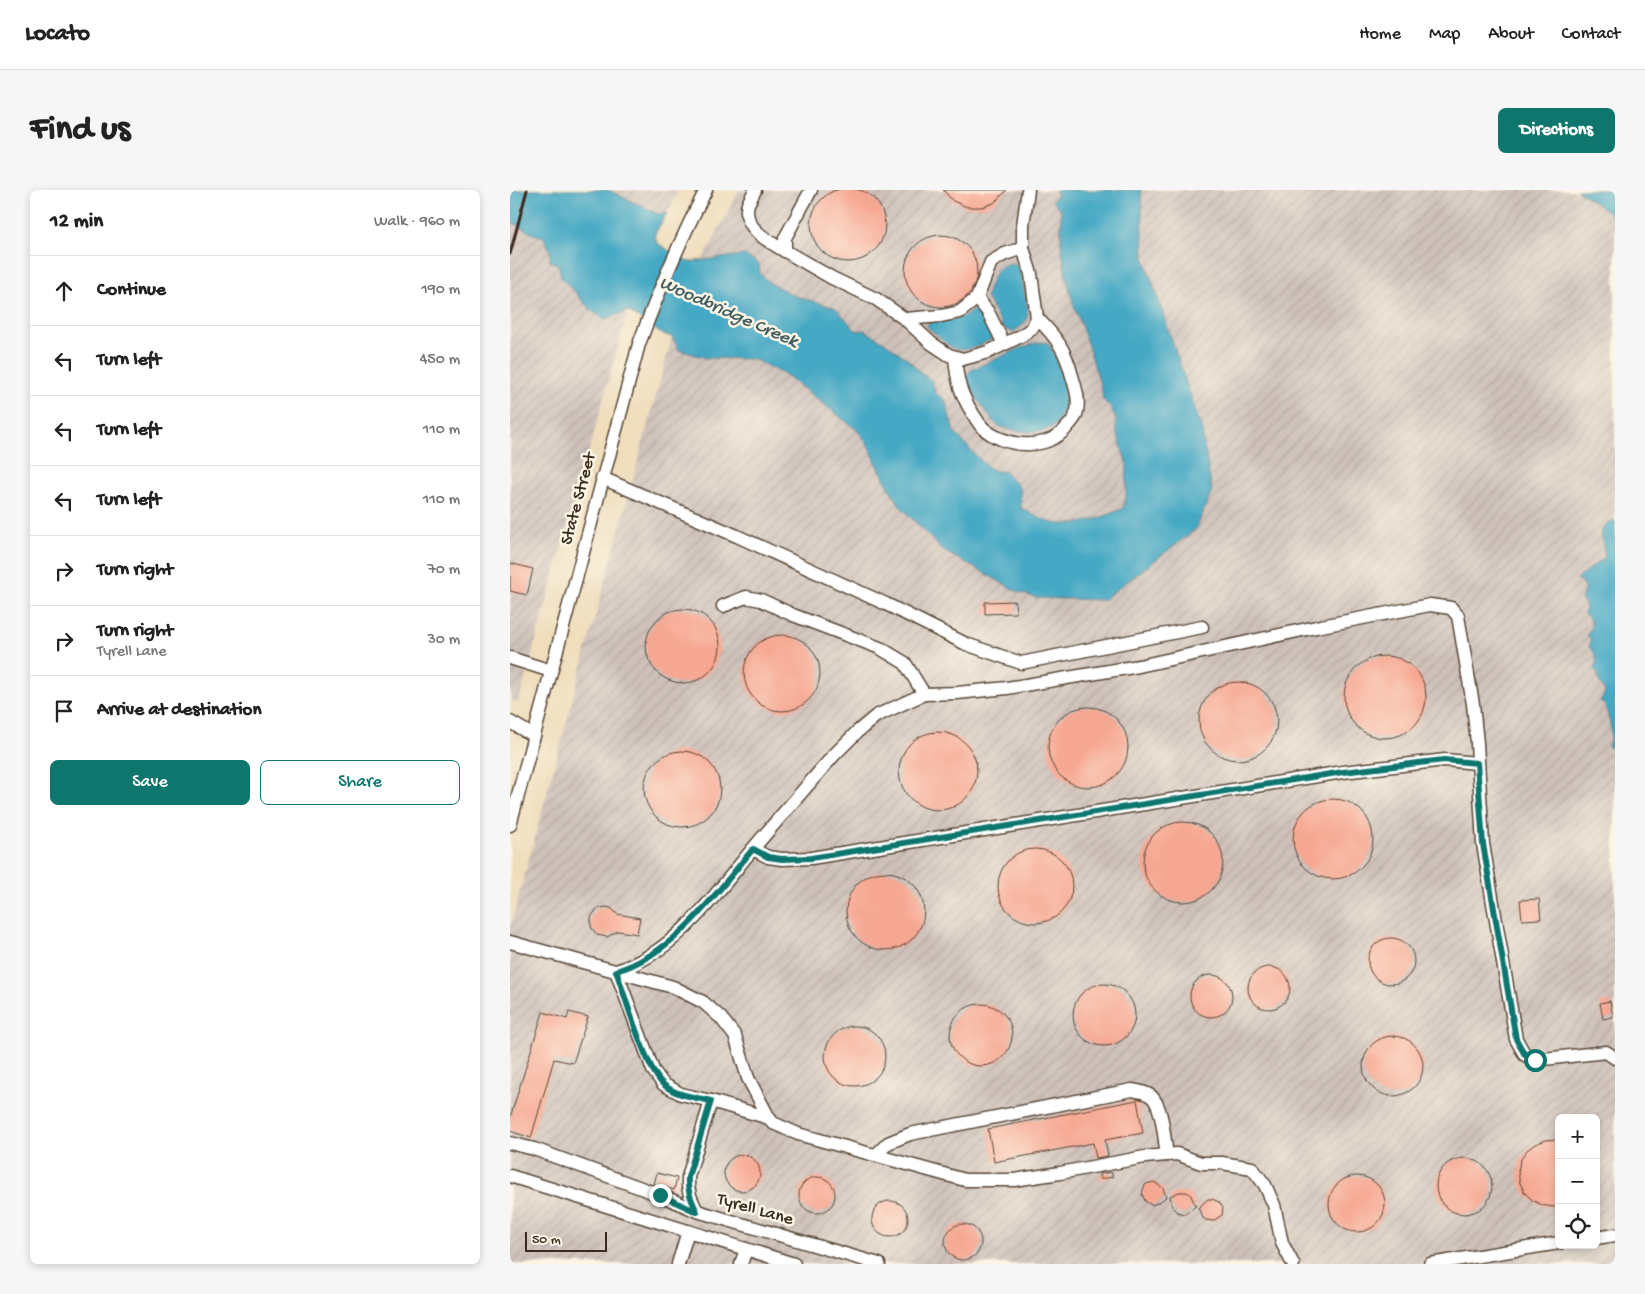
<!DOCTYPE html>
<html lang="en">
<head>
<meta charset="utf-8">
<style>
  :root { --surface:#fff; --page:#f6f6f6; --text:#222; --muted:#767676; --line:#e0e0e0; --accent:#0f766e }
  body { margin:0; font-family:"Gochi Hand",sans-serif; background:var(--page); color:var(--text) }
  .controls { position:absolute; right:15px; bottom:15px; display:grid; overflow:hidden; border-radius:8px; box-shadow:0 2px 8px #0003 }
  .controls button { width:45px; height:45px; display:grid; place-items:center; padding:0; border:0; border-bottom:1px solid var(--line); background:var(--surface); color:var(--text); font:25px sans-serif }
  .scale { position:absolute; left:15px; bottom:12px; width:82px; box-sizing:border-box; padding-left:5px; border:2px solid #3b2a1e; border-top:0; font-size:14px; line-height:18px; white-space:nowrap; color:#3b2a1e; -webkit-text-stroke:4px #fcf5e5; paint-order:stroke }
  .stop { position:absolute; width:15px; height:15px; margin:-11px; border:4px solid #0f766e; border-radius:50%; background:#fff }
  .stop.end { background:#0f766e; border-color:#fff; box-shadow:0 1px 5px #0008 }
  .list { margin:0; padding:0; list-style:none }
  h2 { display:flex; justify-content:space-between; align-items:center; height:65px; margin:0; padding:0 20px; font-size:21px }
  h2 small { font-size:16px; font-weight:400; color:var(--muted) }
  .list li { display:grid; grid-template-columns:32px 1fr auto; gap:15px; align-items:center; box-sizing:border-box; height:70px; padding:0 20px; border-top:1px solid var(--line) }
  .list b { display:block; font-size:19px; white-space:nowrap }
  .list p { margin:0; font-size:16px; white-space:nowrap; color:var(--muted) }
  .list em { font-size:16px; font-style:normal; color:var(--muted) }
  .actions { display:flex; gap:10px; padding:15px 20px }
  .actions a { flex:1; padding:11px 0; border:1px solid var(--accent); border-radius:8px; text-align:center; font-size:18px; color:var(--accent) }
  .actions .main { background:var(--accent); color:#fff }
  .icon { flex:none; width:28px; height:28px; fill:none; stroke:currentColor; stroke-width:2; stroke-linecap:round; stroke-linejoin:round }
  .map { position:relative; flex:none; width:1105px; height:1074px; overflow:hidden; border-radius:8px }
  header { display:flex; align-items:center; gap:30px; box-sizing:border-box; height:70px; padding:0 25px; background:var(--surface); border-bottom:1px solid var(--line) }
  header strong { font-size:24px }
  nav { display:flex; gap:28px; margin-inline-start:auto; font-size:18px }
  .intro { display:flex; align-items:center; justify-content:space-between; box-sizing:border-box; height:120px; padding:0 30px }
  h1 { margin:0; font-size:35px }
  .button { padding:12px 22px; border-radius:8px; background:var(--accent); color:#fff; font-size:18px; font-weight:700 }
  main { display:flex; gap:30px; padding:0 30px }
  aside { flex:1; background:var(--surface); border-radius:8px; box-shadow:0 2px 8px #0003 }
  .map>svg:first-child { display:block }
  .industrial { fill:url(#industrial-furrows); fill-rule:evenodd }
  .water { fill:#44a8c4; stroke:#406971 }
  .building { fill:#f6a792 }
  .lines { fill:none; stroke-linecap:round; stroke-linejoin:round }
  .minor-casing { stroke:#564536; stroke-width:15 }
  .minor { stroke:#fff; stroke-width:12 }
  .rail { stroke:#3b2a1e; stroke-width:3 }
  .route { stroke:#0f766e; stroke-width:6 }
  .labels { text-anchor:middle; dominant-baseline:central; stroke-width:5; stroke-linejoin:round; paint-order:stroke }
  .street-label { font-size:18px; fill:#3b2a1e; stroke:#fcf5e5 }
  .water-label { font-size:19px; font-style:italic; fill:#3f5c60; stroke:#fcf5e5 }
</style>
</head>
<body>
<header>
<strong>Locato</strong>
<nav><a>Home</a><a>Map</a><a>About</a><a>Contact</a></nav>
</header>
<div class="intro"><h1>Find us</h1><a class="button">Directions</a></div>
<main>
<aside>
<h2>12 min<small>Walk · 960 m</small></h2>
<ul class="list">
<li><svg class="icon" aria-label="ahead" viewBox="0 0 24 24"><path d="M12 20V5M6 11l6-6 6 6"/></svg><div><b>Continue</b></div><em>190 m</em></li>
<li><svg class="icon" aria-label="left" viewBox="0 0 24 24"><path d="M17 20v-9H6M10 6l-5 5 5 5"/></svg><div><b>Turn left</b></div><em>450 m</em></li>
<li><svg class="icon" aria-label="left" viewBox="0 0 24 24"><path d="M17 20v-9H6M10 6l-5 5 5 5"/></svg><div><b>Turn left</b></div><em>110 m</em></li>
<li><svg class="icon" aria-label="left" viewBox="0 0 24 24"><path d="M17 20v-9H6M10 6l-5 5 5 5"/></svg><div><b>Turn left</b></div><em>110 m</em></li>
<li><svg class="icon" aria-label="right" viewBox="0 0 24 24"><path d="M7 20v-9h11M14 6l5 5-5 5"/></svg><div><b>Turn right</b></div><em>70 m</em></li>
<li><svg class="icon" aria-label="right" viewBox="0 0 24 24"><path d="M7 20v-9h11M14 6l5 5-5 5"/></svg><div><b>Turn right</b><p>Tyrell Lane</p></div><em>30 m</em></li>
<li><svg class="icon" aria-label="arrive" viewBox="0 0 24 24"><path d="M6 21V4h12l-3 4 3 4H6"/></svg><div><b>Arrive at destination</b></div></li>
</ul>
<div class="actions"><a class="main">Save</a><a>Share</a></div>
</aside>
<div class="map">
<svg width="1105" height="1074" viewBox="0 0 1105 1074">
  <defs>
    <pattern id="industrial-furrows" width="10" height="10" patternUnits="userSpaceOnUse" patternTransform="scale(1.25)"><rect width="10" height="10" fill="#cec1ba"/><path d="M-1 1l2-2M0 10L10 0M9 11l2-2" fill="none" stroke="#b2a69f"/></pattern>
  </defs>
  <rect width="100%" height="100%" fill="#fcf5e5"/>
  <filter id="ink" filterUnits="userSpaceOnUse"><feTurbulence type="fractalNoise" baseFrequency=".02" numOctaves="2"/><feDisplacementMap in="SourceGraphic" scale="10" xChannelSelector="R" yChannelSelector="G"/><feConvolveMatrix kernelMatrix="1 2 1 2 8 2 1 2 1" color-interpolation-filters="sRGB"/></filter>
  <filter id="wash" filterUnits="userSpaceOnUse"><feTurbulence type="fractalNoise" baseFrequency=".0096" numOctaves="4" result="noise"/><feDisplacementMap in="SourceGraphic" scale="20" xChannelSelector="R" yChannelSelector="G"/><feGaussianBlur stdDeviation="1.12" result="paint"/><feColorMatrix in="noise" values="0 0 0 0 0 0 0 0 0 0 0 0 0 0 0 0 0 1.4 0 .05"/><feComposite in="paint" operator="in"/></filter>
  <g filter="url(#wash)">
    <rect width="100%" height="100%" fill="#efddbb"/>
    <!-- industrial -->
    <g class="industrial">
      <polygon points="98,0 169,0 157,23 148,24"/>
      <polygon points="229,0 545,0 551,20 551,52 556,86 563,113 573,140 592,200 593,210 601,218 606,229 606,239 617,275 616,306 614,318 599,325 570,333 543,333 511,318 495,282 482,280 468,268 444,242 435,210 426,204 422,191 411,183 398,169 374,152 354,140 346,141 326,118 285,106 260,93 235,65 192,71"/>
      <path d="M631,0H1067L1105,27V330L1097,333L1091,341L1095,367L1073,393L1075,398L1072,410L1075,413L1076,420L1081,432V452L1079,456L1085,462L1087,468L1089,492L1095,501L1093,507L1100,535L1101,552L1105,562V574L1102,578L1105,580V1074H0V738L162,147L197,168L243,169L276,185L315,214L347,240L357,253L378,296L391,317L432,360L496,395L502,401L518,404L526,408L593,410L686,339L702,301L691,237L634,67ZM1049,928H1086V1055H1049Z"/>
      <polygon points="0,31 23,44 34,47 40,61 40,71 49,75 51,88 59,94 70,108 78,115 96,129 118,121 8,514 0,509"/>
    </g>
    <!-- water -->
    <g class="water">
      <path d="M0,0H98L148,24L157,23L145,44L147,53L178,72L235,65L249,74L250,83L260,93L285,106L326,118L346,141L354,140L374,152L398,169L411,183L422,191L426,204L435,210L444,242L468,268L482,280L495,282L510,298L511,318C521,323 533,331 544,333C567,337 593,328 613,318L616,306L617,275L606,239V229L601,218L593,210L592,200L573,140L563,113L556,86L551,52V20L542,11L547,5L545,0H631L634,67L691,237L702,301L686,339L593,410L526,408C515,403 505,403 496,395L432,360L391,317L378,296L357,253L347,240L276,185L243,169L197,168L169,160L162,147L150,143L118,121L95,129C76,121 67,101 51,88L49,75L40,71V61L34,47L23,44L0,31Z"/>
      <polygon points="1067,0 1105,0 1105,27"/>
      <path d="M503,73L509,77C511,89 520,116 517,128C515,135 508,138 503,142L493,138L476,107C481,92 484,74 503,73Z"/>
      <path d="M469,116L483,140V148C473,154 458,162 445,159C438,157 424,142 417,137L419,132C442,129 450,132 469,116Z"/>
      <path d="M530,152L538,153C546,165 550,178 553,193C559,225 548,247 511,241C503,240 493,239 486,234C482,231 479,225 476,221C467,209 460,199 456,185L463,179L513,157Z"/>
      <path d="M1105,330V562V560L1098,556C1105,545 1098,526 1095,515L1090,511L1093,507L1095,501L1089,492L1088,484L1084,479C1089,469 1086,464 1079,456L1081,452L1080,447L1077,445C1083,435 1083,430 1073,423L1076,420L1075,413L1071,410L1075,398L1073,393L1067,389L1095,367L1091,341L1097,333Z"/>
    </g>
    <g id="blocks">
      <!-- building -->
      <g class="building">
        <circle cx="338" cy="35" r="37"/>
        <polygon points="433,0 497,0 484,13 472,17 457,17 443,11"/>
        <circle cx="431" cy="81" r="36"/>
        <polygon points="0,373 23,379 17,405 0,401"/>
        <polygon points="505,411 506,423 475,424 475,412"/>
        <circle cx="173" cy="456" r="37"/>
        <circle cx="272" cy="483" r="38"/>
        <circle cx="875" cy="507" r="41"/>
        <circle cx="728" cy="531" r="39"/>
        <circle cx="578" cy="557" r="40"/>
        <circle cx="428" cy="581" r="39"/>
        <circle cx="172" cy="599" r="38"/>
        <circle cx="823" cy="649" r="40"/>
        <circle cx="673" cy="672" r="40"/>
        <circle cx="525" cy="696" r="37"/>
        <circle cx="375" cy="721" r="39"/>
        <polygon points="1029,709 1031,729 1012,730 1010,710"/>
        <polygon points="96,717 101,718 107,724 130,728 127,744 108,741 97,747 87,745 81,737 81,727 87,719"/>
        <circle cx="881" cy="771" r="23"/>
        <circle cx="759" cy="798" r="21"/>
        <circle cx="701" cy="806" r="21"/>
        <circle cx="594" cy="825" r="31"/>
        <polygon points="1100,811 1103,827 1093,829 1090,813"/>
        <circle cx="471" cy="845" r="31"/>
        <polygon points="33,822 57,829 59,822 78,827 63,873 44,869 21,948 0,941 0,928"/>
        <circle cx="345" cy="866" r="30"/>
        <circle cx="883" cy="876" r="30"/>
        <polygon points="627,910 633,943 595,950 598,966 586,968 583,953 484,972 478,939"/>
        <polygon points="1049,949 1049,1016 1043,1017 1032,1015 1022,1010 1015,1003 1010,993 1008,982 1010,971 1016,961 1025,954 1036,950"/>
        <circle cx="232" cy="983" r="18"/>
        <circle cx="954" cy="996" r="28"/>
        <polygon points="601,982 603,987 590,989 589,984"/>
        <polygon points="147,983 167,988 164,1000 144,994"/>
        <circle cx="847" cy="1014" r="28"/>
        <circle cx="307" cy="1005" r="18"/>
        <polygon points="644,992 653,998 656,1007 648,1013 641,1015 635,1011 632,1004 634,997 636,994"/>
        <polygon points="669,1002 676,1002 680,1004 686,1016 674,1024 667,1022 662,1017 660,1006"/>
        <polygon points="698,1009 702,1009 709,1012 713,1018 712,1025 703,1031 696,1030 693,1028 688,1018"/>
        <circle cx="380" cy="1029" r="18"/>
        <circle cx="453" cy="1052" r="18"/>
      </g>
    </g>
  </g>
  <g filter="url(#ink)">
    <use href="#blocks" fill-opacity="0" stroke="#564536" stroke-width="1"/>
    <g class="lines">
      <defs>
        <g id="minor">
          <path d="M245,0C243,5 240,9 238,14C231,37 259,52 275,61"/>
          <polyline points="301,0 275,48 275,61 322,88 366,109 395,129 421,153 439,165 453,169 478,162 511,146 522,138 527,128 521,84 513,58 513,35 518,0"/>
          <polyline points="467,108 478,122 494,154"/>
          <polyline points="395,129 431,126 450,122 467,108 481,72 495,64 513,58"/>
          <path d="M445,167C447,191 450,203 463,224C466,228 468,233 472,237C494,258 538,262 558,236C560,234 563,230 565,227C571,214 566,199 562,186C555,159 547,148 527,128"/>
          <polyline points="92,288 227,346 376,414 456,454 511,473 692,437"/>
          <polyline points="213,416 236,407 251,410 283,425 370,458 395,473 414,504"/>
          <polyline points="0,468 41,481"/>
          <polyline points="0,532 24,546"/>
          <path d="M0,635L129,154C149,100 170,50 196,0"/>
          <polyline points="243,659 258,667 272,669 301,668 833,582 935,570 967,573"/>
          <polyline points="0,752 163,797 193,812 211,828 225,846 238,888 259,928 263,933 288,944 455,990 504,990 550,983 635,967 667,964 691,973 712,973 742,978 755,995 764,1015 772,1053 783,1074"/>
          <path d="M259,928L201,911L171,904L153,894L143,880L106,781C165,763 204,706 241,661C269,628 296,597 324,565L347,542L366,526L414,504L447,503L497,498L629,476L806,437L920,415L941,418L948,426L963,514L967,553L973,654L1006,849L1015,865L1025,870L1096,862L1105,868"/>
          <polyline points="0,953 24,959 150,1005 187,1021 369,1074"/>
          <path d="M366,965L378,953L400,944L622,900C629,901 635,902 641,906C653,916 654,949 657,965"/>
          <polyline points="0,986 284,1074"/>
          <path d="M187,1021C181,1009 177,1001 178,987L201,911"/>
          <polyline points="1086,1048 1105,1045"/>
          <polyline points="168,1074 178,1041"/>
          <polyline points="231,1074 236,1059"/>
          <polyline points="920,1074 1049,1053"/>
        </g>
      </defs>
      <!-- minor casing -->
      <use href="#minor" class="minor-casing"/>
      <!-- minor -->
      <use href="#minor" class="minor"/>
      <!-- rail -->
      <polyline class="rail" points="0,64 17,0"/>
    </g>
  </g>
  <g class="lines" filter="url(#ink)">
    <!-- route -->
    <path class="route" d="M150,1005L187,1022C181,1009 177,1001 178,987L201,911C185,907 167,906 154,895C136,881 115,805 106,781C166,763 205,704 243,659L258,667L272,669L301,668L833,582L934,570L967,573L973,654L1006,849L1015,865L1025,870"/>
  </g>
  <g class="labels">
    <!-- street labels -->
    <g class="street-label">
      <text transform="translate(69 309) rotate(-75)">State Street</text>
      <text transform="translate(245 1020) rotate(16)">Tyrell Lane</text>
    </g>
    <!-- water labels -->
    <g class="water-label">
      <text transform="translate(218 123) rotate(24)">Woodbridge Creek</text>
    </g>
  </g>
</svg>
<div class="controls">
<button>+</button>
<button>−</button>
<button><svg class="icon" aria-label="locate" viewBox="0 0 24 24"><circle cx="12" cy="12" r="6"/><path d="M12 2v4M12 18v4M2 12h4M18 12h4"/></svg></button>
</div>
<div class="scale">50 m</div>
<div class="stop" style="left:1025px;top:870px"></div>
<div class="stop end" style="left:150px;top:1005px"></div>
</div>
</main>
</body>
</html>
